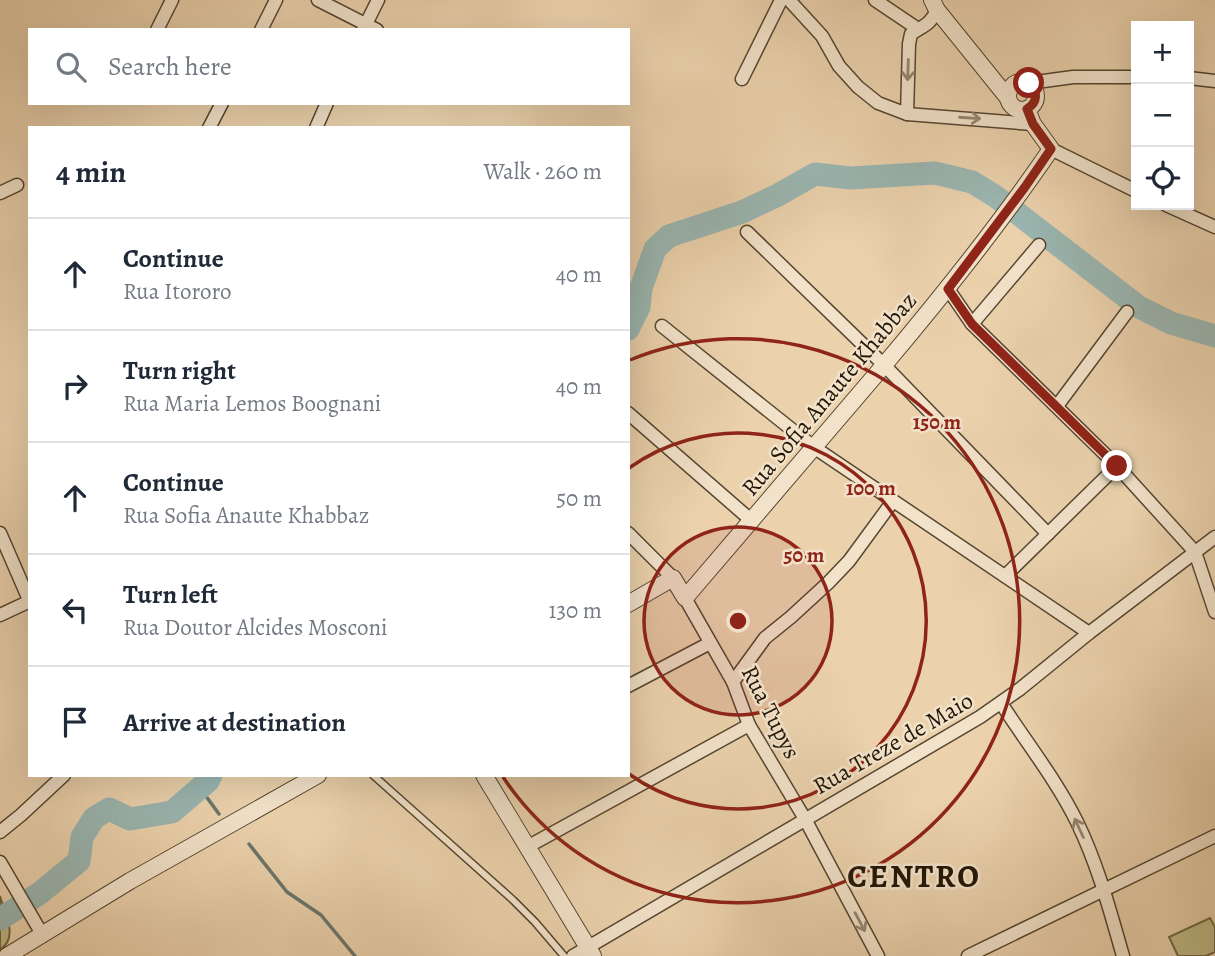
<!DOCTYPE html>
<html lang="en">
<head>
<meta charset="utf-8">
<style>
  :root { --surface:#fff; --page:#f6f6f7; --text:#1f2937; --muted:#747a83; --line:#e0e1e3 }
  body { margin:0; font-family:Alegreya,serif; background:var(--page); color:var(--text) }
  .controls { position:absolute; right:21px; top:21px; display:grid; overflow:hidden; border-radius:0px; box-shadow:0 7px 28px #0002 }
  .controls button { width:63px; height:63px; display:grid; place-items:center; padding:0; border:0; border-bottom:2px solid var(--line); background:var(--surface); color:var(--text); font:35px sans-serif }
  .stop { position:absolute; width:21px; height:21px; margin:-16px; border:5px solid #8f2418; border-radius:50%; background:#fff }
  .stop.end { background:#8f2418; border-color:#fff; box-shadow:0 2px 7px #0008 }
  .list { margin:0; padding:0; list-style:none }
  h2 { display:flex; justify-content:space-between; align-items:center; height:91px; margin:0; padding:0 28px; font-size:30px }
  h2 small { font-size:23px; font-weight:400; color:var(--muted) }
  .list li { display:grid; grid-template-columns:46px 1fr auto; gap:21px; align-items:center; box-sizing:border-box; height:112px; padding:0 28px; border-top:2px solid var(--line) }
  .list b { display:block; font-size:26px; white-space:nowrap }
  .list p { margin:0; font-size:23px; white-space:nowrap; color:var(--muted) }
  .list em { font-size:23px; font-style:normal; color:var(--muted) }
  .icon { flex:none; width:38px; height:38px; fill:none; stroke:currentColor; stroke-width:2; stroke-linecap:round; stroke-linejoin:round }
  .map { position:relative; flex:none; width:1215px; height:956px; overflow:hidden }
  .search { position:absolute; background:var(--surface); box-shadow:0 7px 28px #0002; left:28px; top:28px; width:602px; height:77px; display:flex; align-items:center; gap:18px; box-sizing:border-box; padding:0 24px; border-radius:0px; color:var(--muted); font-size:26px }
  .panel { position:absolute; background:var(--surface); box-shadow:0 7px 28px #0002; left:28px; top:126px; width:602px; height:651px; border-radius:0px }
  .map>svg:first-child { display:block }
  .green { fill:#bdba86; stroke:#706846; stroke-width:2 }
  .lines { fill:none; stroke-linecap:round; stroke-linejoin:round }
  .stream { stroke:#6a766d; stroke-width:3.5 }
  .river { stroke:#9ab6b1; stroke-width:23 }
  .service-casing { stroke:#544630; stroke-width:9 }
  .minor-casing { stroke:#544630; stroke-width:15 }
  .tertiary-casing { stroke:#544630; stroke-width:18 }
  .service { stroke:#f2e2ca; stroke-width:6 }
  .minor { stroke:#f2e2ca; stroke-width:12 }
  .tertiary { stroke:#f2e2ca; stroke-width:16 }
  .oneway { stroke:#948772 }
  .route { stroke:#8f2418; stroke-width:9 }
  .ring { fill:none; stroke:#8f2418; stroke-width:3.5 }
  .labels { text-anchor:middle; dominant-baseline:central; stroke-width:5; stroke-linejoin:round; paint-order:stroke }
  .street-label { font-size:24px; fill:#221707; stroke:#f2e2ca }
  .district-label { font-size:32px; font-weight:bold; letter-spacing:2px; fill:#221707; stroke:#f2e2ca }
  .centre { fill:#8f2418; stroke:#f2e2ca; stroke-width:3.5 }
  .ring-label { font-size:21px; text-anchor:middle; font-weight:bold; fill:#8f2418; stroke:#f2e2ca; stroke-width:5; stroke-linejoin:round; paint-order:stroke }
</style>
</head>
<body>
<div class="map">
<svg width="1215" height="956" viewBox="0 0 1215 956">
  <rect width="100%" height="100%" fill="#ebd2ad"/>
  <filter id="stains"><feTurbulence type="fractalNoise" baseFrequency=".00286" numOctaves="4"/><feColorMatrix values="0 0 0 0 .2 0 0 0 0 .09 0 0 0 0 .02 0 0 0 .5 -.17"/></filter>
  <radialGradient id="worn" r=".72"><stop offset=".6" stop-color="#630" stop-opacity="0"/><stop offset="1" stop-color="#630" stop-opacity=".3"/></radialGradient>
  <!-- green -->
  <g class="green">
    <path d="M0,896C5,914 19,937 0,950Z"/>
    <polygon points="1210,918 1215,927 1215,952 1206,956 1178,956 1169,937"/>
  </g>
  <g class="lines">
    <!-- stream -->
    <g class="stream">
      <polyline points="200,788 219,814"/>
      <polyline points="249,844 287,892 321,915 355,956"/>
    </g>
    <!-- river -->
    <g class="river">
      <polyline points="628,329 639,307 641,288 655,249 669,236 742,212 778,195 815,174 851,178 935,173 972,182 995,196 1139,307 1171,323 1215,336"/>
      <polyline points="0,919 40,893 79,861 82,837 94,818 109,809 130,819 172,812 208,781 211,775"/>
    </g>
    <defs>
      <polyline id="service" points="373,775 513,900 535,922 564,956"/>
      <g id="minor">
        <polyline points="318,0 377,30"/>
        <polyline points="789,0 822,36 839,66 858,87 878,103 907,114 1033,124"/>
        <polyline points="875,0 918,29"/>
        <polyline points="157,30 172,0"/>
        <polyline points="261,30 276,0"/>
        <polyline points="363,30 378,0"/>
        <polyline points="1189,78 1215,81"/>
        <polyline points="742,79 781,0"/>
        <polyline points="1029,83 1073,77 1136,77"/>
        <path d="M907,114L909,44L911,34C924,25 930,25 937,10"/>
        <polyline points="209,128 222,103"/>
        <polyline points="316,128 327,103"/>
        <polyline points="1051,149 1136,191"/>
        <polyline points="0,193 17,185"/>
        <polyline points="1166,205 1215,227"/>
        <polyline points="747,232 884,365 1048,534"/>
        <polyline points="948,289 972,324 1117,466 1195,552 1215,612"/>
        <polyline points="972,324 1039,245"/>
        <polyline points="662,326 815,448 1089,633"/>
        <polyline points="1057,406 1127,312"/>
        <polyline points="628,413 752,521"/>
        <polyline points="0,533 30,602"/>
        <polyline points="628,533 673,578"/>
        <polyline points="1005,576 1117,466"/>
        <polyline points="685,598 733,682 749,725 805,819 878,956"/>
        <polyline points="0,615 30,601"/>
        <polyline points="733,682 765,638 791,617 828,583 849,561 893,501"/>
        <polyline points="628,686 710,643"/>
        <path d="M1001,703C1026,742 1057,781 1077,822C1098,865 1110,911 1123,956"/>
        <polyline points="0,832 21,815 64,775"/>
        <polyline points="527,847 749,725"/>
        <polyline points="0,862 42,934"/>
        <polyline points="573,956 980,717 1020,689 1089,633 1215,537"/>
        <polyline points="968,956 1215,836"/>
      </g>
      <g id="tertiary">
        <polyline points="932,0 937,10 1008,98"/>
        <circle cx="1022" cy="96" r="14"/>
        <path d="M628,604L673,578L685,598C752,520 819,442 885,364C944,294 1000,224 1051,149L1033,124L1027,109"/>
        <polyline points="484,775 593,956"/>
        <polyline points="7,956 130,881 318,775"/>
      </g>
    </defs>
    <!-- service casing -->
    <use href="#service" class="service-casing"/>
    <!-- minor casing -->
    <use href="#minor" class="minor-casing"/>
    <!-- tertiary casing -->
    <use href="#tertiary" class="tertiary-casing"/>
    <!-- service -->
    <use href="#service" class="service"/>
    <!-- minor -->
    <use href="#minor" class="minor"/>
    <!-- tertiary -->
    <use href="#tertiary" class="tertiary"/>
  </g>
  <!-- one-way arrows -->
  <defs><path id="oneway-shaft" d="M-6 0H5M1.5-3L5.5 0L1.5 3" fill="none" stroke-width="1.6" stroke-linecap="round" stroke-linejoin="round" transform="scale(1.75)"/></defs>
  <g class="oneway">
    <use href="#oneway-shaft" transform="translate(908 70) rotate(92)"/>
    <use href="#oneway-shaft" transform="translate(970 118) rotate(4)"/>
    <use href="#oneway-shaft" transform="translate(1079 828) rotate(-115)"/>
    <use href="#oneway-shaft" transform="translate(860 922) rotate(62)"/>
  </g>
  <g class="lines">
    <!-- route -->
    <path class="route" d="M1029,83C1038,92 1038,102 1027,109L1033,124L1051,149L1025,187L948,289L972,324L1117,466"/>
  </g>
  <!-- distance rings -->
  <circle cx="738" cy="621" r="94" fill="#8f2418" fill-opacity=".12"/>
  <g class="ring">
    <circle cx="738" cy="621" r="94"/>
    <path d="M629 468A188 188 0 1 1 629 774"/>
    <path d="M630 360A282 282 0 1 1 503 777"/>
  </g>
  <g class="labels">
    <!-- street labels -->
    <g class="street-label">
      <text transform="translate(829 394) rotate(-50)">Rua Sofia Anaute Khabbaz</text>
      <text transform="translate(771 712) rotate(63)">Rua Tupys</text>
      <text transform="translate(893 743) rotate(-30)">Rua Treze de Maio</text>
    </g>
    <!-- district labels -->
    <g class="district-label">
      <text x="914" y="876">CENTRO</text>
    </g>
  </g>
  <circle cx="738" cy="621" r="10" class="centre"/>
  <g class="ring-label">
    <text x="937" y="429">150 m</text>
    <text x="871" y="495">100 m</text>
    <text x="804" y="562">50 m</text>
  </g>
  <rect width="100%" height="100%" filter="url(#stains)"/>
  <rect width="100%" height="100%" fill="url(#worn)"/>
</svg>
<div class="controls">
<button>+</button>
<button>−</button>
<button><svg class="icon" aria-label="locate" viewBox="0 0 24 24"><circle cx="12" cy="12" r="6"/><path d="M12 2v4M12 18v4M2 12h4M18 12h4"/></svg></button>
</div>
<div class="stop" style="left:1029px;top:83px"></div>
<div class="stop end" style="left:1117px;top:466px"></div>
<div class="search"><svg class="icon" aria-label="search" viewBox="0 0 24 24"><circle cx="10" cy="10" r="6"/><path d="M15 15l6 6"/></svg>Search here</div>
<section class="panel">
<h2>4 min<small>Walk · 260 m</small></h2>
<ul class="list">
<li><svg class="icon" aria-label="ahead" viewBox="0 0 24 24"><path d="M12 20V5M6 11l6-6 6 6"/></svg><div><b>Continue</b><p>Rua Itororo</p></div><em>40 m</em></li>
<li><svg class="icon" aria-label="right" viewBox="0 0 24 24"><path d="M7 20v-9h11M14 6l5 5-5 5"/></svg><div><b>Turn right</b><p>Rua Maria Lemos Boognani</p></div><em>40 m</em></li>
<li><svg class="icon" aria-label="ahead" viewBox="0 0 24 24"><path d="M12 20V5M6 11l6-6 6 6"/></svg><div><b>Continue</b><p>Rua Sofia Anaute Khabbaz</p></div><em>50 m</em></li>
<li><svg class="icon" aria-label="left" viewBox="0 0 24 24"><path d="M17 20v-9H6M10 6l-5 5 5 5"/></svg><div><b>Turn left</b><p>Rua Doutor Alcides Mosconi</p></div><em>130 m</em></li>
<li><svg class="icon" aria-label="arrive" viewBox="0 0 24 24"><path d="M6 21V4h12l-3 4 3 4H6"/></svg><div><b>Arrive at destination</b></div></li>
</ul>
</section>
</div>
</body>
</html>
